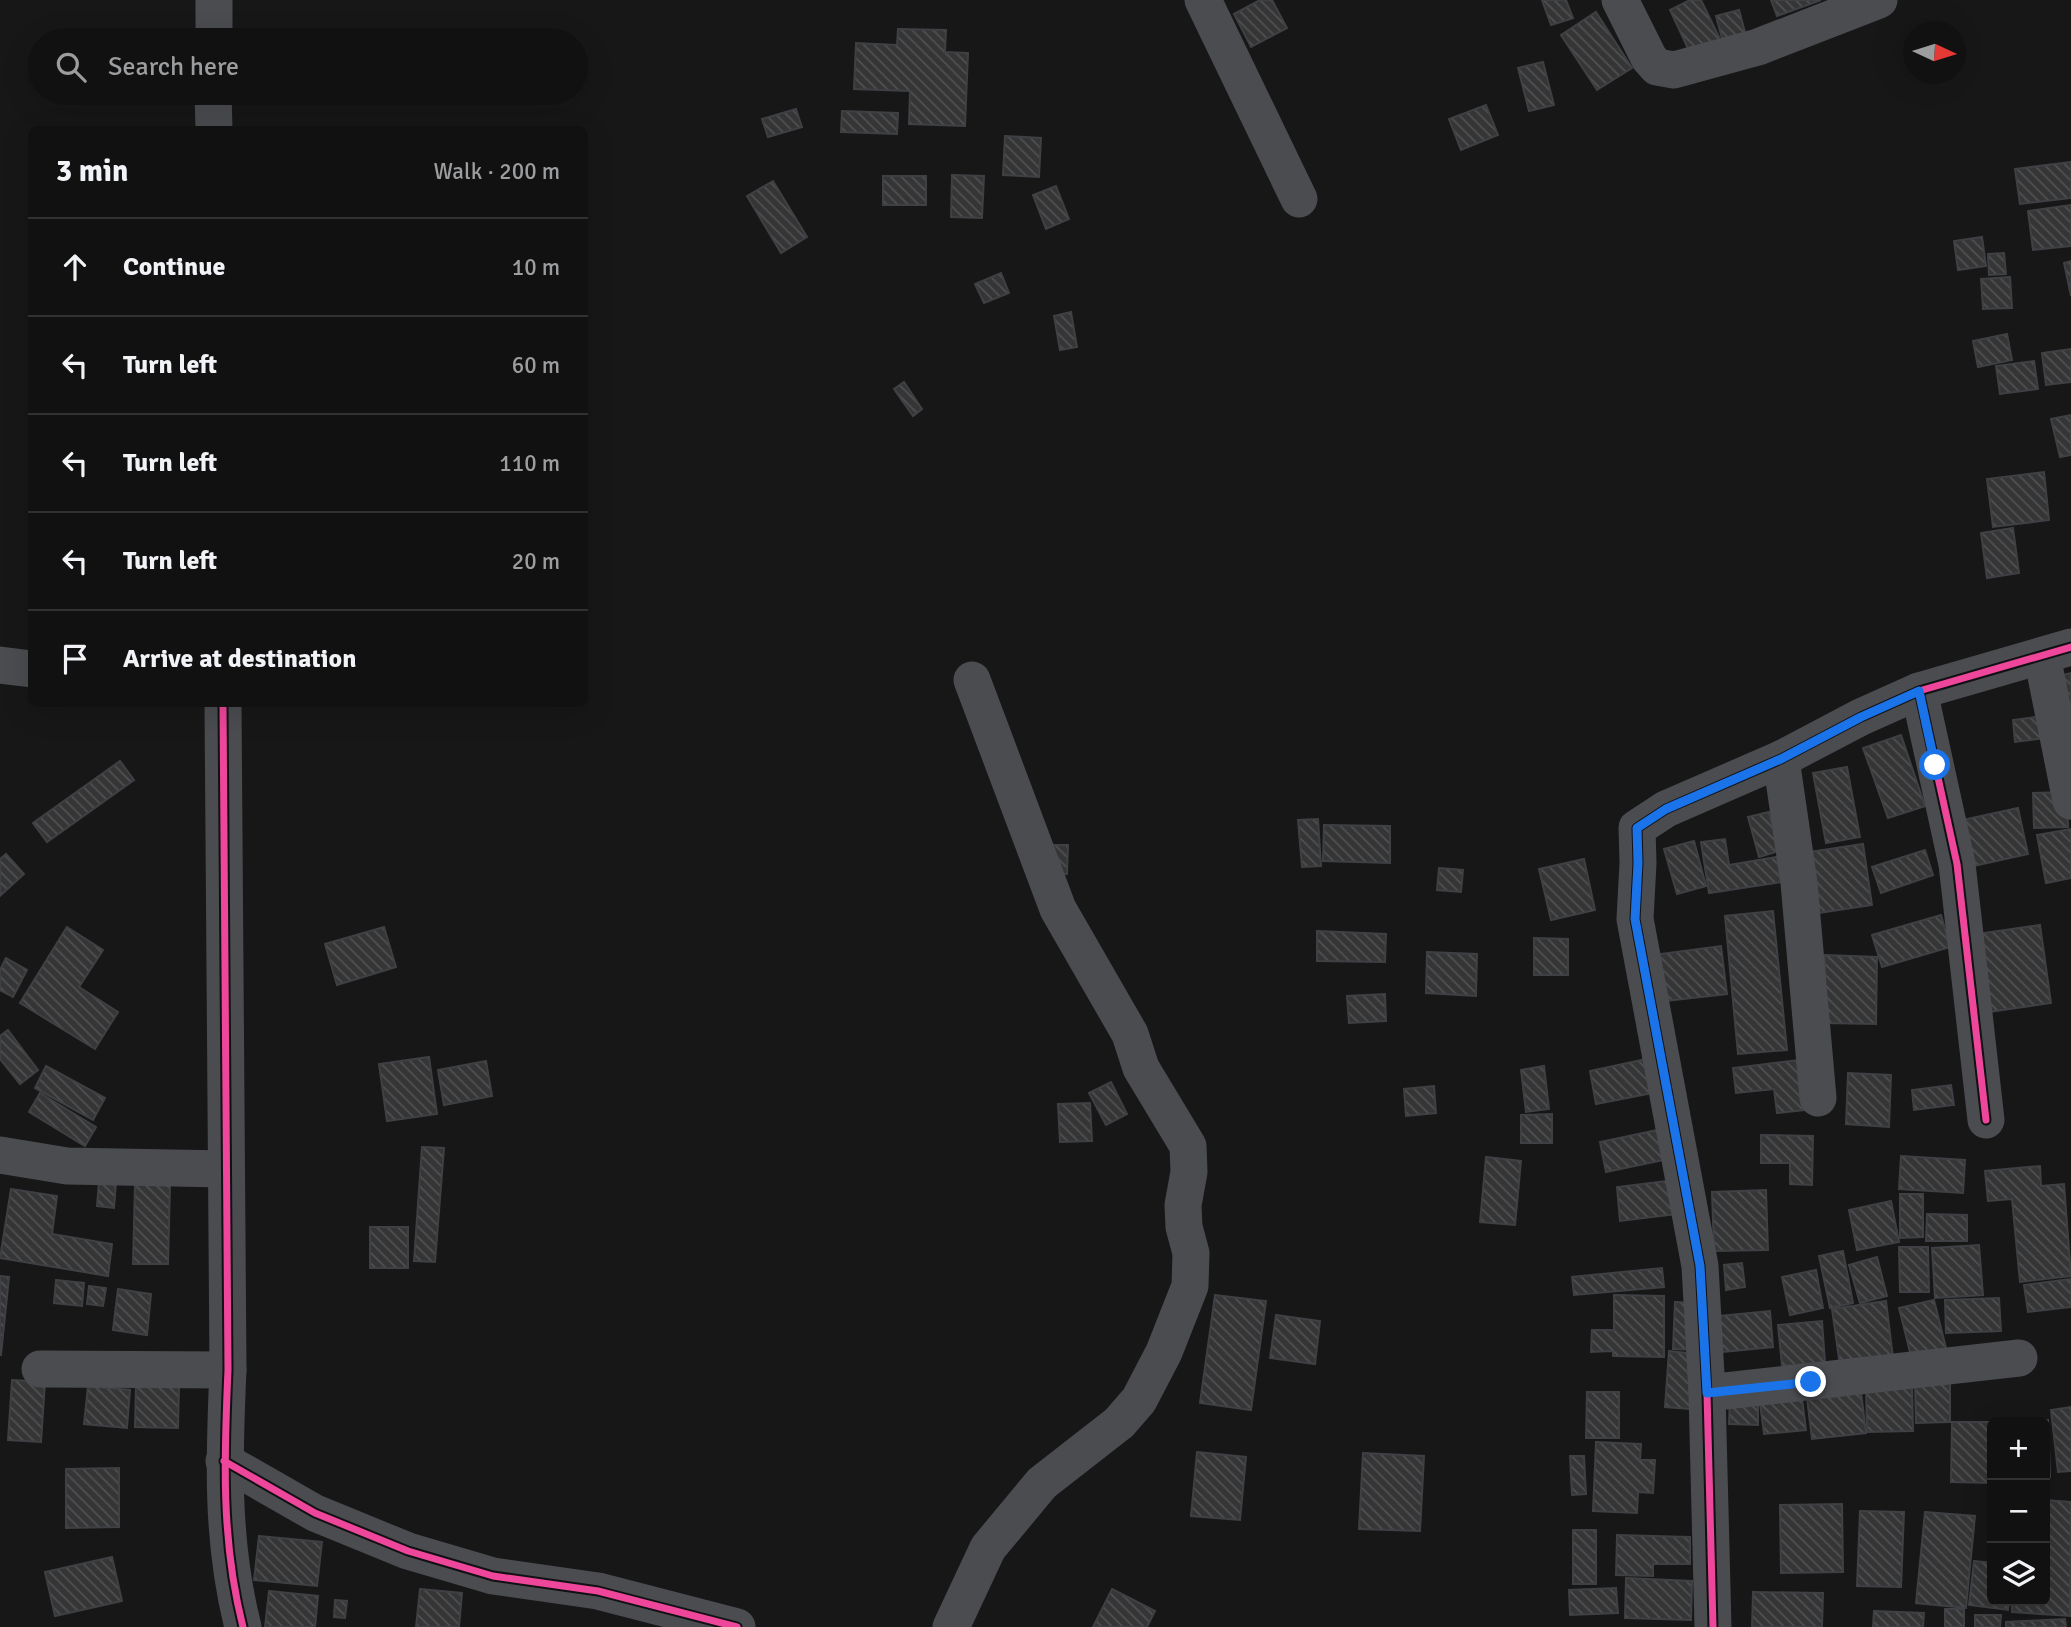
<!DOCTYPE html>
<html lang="en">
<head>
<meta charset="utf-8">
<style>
  :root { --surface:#111; --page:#1a1a1a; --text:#f1f3f6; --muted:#9c9d9f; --line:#303131 }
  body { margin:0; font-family:Signika,sans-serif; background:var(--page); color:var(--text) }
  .controls { position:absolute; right:21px; bottom:21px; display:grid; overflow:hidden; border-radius:10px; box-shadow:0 7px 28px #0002 }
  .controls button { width:63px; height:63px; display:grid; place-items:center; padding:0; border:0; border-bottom:2px solid var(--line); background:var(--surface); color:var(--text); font:35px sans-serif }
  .compass { position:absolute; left:1903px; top:21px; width:63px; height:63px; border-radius:50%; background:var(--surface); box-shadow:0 7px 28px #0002; rotate:94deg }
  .stop { position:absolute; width:21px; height:21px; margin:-16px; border:5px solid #1a73e8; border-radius:50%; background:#fff }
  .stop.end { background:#1a73e8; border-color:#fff; box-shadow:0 2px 7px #0008 }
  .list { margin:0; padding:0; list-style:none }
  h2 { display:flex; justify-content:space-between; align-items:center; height:91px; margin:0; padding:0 28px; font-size:30px }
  h2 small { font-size:23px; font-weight:400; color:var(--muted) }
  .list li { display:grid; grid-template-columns:46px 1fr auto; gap:21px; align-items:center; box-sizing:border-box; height:98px; padding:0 28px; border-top:2px solid var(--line) }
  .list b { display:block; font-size:26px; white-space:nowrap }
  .list em { font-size:23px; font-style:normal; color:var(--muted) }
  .icon { flex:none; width:38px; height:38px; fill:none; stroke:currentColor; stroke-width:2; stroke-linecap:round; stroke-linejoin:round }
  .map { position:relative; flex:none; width:2071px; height:1627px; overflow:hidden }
  .search { position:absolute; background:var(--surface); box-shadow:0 7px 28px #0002; left:28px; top:28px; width:560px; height:77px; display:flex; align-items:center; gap:18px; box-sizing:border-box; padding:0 24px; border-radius:38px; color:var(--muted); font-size:26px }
  .panel { position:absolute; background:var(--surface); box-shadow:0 7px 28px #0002; left:28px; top:126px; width:560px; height:581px; border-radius:10px }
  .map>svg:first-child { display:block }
  .building { fill:url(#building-back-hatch); stroke:#3f4043; stroke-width:2 }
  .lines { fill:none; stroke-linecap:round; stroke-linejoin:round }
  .minor { stroke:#4b4c50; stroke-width:37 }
  .cycleway-casing { stroke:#111113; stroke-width:11 }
  .cycleway { stroke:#ed469a; stroke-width:7 }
  .route { stroke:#1a73e8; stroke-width:9 }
</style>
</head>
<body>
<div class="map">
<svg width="2071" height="1627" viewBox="0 0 2071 1627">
  <defs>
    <pattern id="building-back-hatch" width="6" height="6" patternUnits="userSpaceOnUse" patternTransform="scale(1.75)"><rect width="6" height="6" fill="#353536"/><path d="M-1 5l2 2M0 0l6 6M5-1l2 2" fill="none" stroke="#4f5051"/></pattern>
  </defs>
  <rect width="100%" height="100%" fill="#171717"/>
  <!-- building -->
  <g class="building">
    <polygon points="1260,0 1272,0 1287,28 1251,47 1234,14"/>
    <polygon points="1542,0 1566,0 1573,18 1551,25"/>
    <polygon points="1690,0 1701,0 1721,41 1691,55 1670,10"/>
    <polygon points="1771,0 1821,0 1777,16"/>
    <polygon points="1739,10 1746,36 1723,42 1716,16"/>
    <polygon points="1596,12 1632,68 1597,90 1561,35"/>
    <polygon points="898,29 946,30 945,52 968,53 965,126 909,124 910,91 854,89 856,43 897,45"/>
    <polygon points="1543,62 1554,105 1529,111 1518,68"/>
    <polygon points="1486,105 1498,135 1461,150 1449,119"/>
    <polygon points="796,109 802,127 768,137 762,119"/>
    <polygon points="842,111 898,113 897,134 841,132"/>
    <polygon points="1005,136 1041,138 1039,177 1003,175"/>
    <polygon points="2071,162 2071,198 2020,204 2015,169"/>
    <polygon points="952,175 984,176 982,218 951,217"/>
    <rect x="883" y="176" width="43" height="29"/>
    <polygon points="773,181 807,237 781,253 747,196"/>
    <polygon points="1056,186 1069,219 1046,229 1033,195"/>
    <polygon points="2071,205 2071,246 2033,250 2028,211"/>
    <polygon points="1982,237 1986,266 1958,270 1954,241"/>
    <polygon points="2004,253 2006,274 1989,275 1988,254"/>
    <polygon points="2071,261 2071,296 2064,263"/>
    <polygon points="1001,273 1009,293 984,303 975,284"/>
    <polygon points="2010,277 2012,308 1983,309 1981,279"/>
    <polygon points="1071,312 1077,347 1060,350 1054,316"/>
    <polygon points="2007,334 2012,360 1978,367 1973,341"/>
    <polygon points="2071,349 2071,382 2046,385 2042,353"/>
    <polygon points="2034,361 2038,389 2000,394 1996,366"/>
    <polygon points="904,382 922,409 913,416 894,389"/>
    <polygon points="2071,415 2071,455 2060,457 2051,419"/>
    <polygon points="2044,472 2049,520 1993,527 1987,479"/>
    <polygon points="2013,528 2019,573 1987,578 1981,533"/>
    <polygon points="2071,673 2071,727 2059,676"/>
    <polygon points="2044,716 2046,738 2015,742 2013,720"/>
    <polygon points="1901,735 1925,806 1888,818 1863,748"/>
    <polygon points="120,761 134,780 47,842 33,823"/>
    <polygon points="1847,767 1860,837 1826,843 1813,773"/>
    <polygon points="2067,792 2068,827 2034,828 2033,793"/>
    <polygon points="2018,808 2028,854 1969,867 1958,821"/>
    <polygon points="1769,812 1779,851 1759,857 1748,817"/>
    <polygon points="1318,819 1321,866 1302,867 1298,820"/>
    <polygon points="1324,825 1390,826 1390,863 1323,861"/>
    <polygon points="2071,829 2071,878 2046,883 2037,835"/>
    <polygon points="1725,839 1729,865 1777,857 1781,882 1709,893 1701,842"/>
    <polygon points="1694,841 1706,886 1677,894 1664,849"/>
    <polygon points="1863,844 1872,905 1818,913 1809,852"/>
    <polygon points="1049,845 1068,845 1067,874 1048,873"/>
    <polygon points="1925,850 1933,875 1881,893 1872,867"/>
    <polygon points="6,854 24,874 0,896 0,859"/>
    <polygon points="1584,859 1595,910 1551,920 1539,869"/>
    <polygon points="1439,868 1463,870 1461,892 1437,890"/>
    <polygon points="1773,911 1787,1050 1738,1054 1725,916"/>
    <polygon points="1941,915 1950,947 1882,967 1872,935"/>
    <polygon points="2040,925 2051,1003 1988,1012 1977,934"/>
    <polygon points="67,927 103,950 79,987 118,1012 95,1049 20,1003"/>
    <polygon points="384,927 396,967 337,985 325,944"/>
    <polygon points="1317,931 1386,934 1385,962 1317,961"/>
    <polygon points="1534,938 1568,939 1568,975 1534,975"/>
    <polygon points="1721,946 1727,994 1666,1001 1660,954"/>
    <polygon points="1427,952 1477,954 1476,996 1426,993"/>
    <polygon points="1825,955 1877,957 1876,1024 1823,1023"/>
    <polygon points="6,958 27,970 13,997 0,990 0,970"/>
    <polygon points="1385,994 1386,1021 1349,1023 1347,996"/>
    <polygon points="8,1030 38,1070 20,1084 0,1059 0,1036"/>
    <polygon points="429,1057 437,1114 387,1121 379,1064"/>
    <polygon points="1651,1058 1658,1092 1596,1104 1590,1071"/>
    <polygon points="1799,1060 1804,1110 1777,1113 1774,1089 1736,1093 1733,1068"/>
    <polygon points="486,1061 492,1096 444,1105 438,1070"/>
    <polygon points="46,1066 105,1098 93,1120 35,1088"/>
    <polygon points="1544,1066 1549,1109 1526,1112 1521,1070"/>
    <polygon points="1848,1073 1891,1075 1889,1127 1846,1124"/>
    <polygon points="1111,1082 1127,1114 1106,1125 1089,1093"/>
    <polygon points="1951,1085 1954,1105 1914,1110 1912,1090"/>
    <polygon points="1434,1086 1436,1113 1406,1116 1404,1089"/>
    <polygon points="40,1093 96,1127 85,1146 29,1112"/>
    <polygon points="1090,1103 1092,1141 1060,1142 1058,1104"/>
    <polygon points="1552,1114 1552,1143 1521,1143 1521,1115"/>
    <polygon points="1667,1128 1673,1158 1606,1172 1600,1142"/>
    <polygon points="1761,1135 1813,1136 1812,1185 1790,1184 1790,1163 1761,1163"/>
    <polygon points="422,1147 444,1148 435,1262 414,1261"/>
    <polygon points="1901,1156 1965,1160 1963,1193 1899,1189"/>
    <polygon points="1486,1157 1521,1161 1515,1225 1480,1222"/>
    <polygon points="2040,1166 2041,1186 2064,1184 2071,1276 2020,1282 2012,1199 1988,1201 1985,1171"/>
    <polygon points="1674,1180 1678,1214 1620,1221 1617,1187"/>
    <polygon points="99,1181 116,1182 114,1208 97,1206"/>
    <polygon points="135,1183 170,1185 168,1264 133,1264"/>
    <polygon points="11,1189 57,1196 52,1234 112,1244 108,1276 0,1258"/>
    <polygon points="1766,1190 1768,1250 1714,1251 1712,1192"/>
    <polygon points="1900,1194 1923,1194 1923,1237 1900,1238"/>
    <polygon points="1891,1201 1899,1242 1857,1250 1849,1210"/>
    <polygon points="1927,1214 1967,1215 1967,1241 1926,1241"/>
    <rect x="370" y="1227" width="38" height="41"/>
    <polygon points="1979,1245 1983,1295 1935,1298 1932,1248"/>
    <polygon points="1899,1247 1928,1247 1929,1292 1900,1292"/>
    <polygon points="1843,1251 1853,1303 1830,1308 1819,1256"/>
    <polygon points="1877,1257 1887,1296 1860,1303 1849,1265"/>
    <polygon points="1742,1263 1745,1287 1726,1290 1724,1265"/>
    <polygon points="1662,1268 1664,1287 1574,1295 1572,1277"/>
    <polygon points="1816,1270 1823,1308 1790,1315 1782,1277"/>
    <polygon points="0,1276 9,1277 1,1355 0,1355"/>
    <polygon points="2071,1279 2071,1307 2028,1312 2024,1285"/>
    <polygon points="56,1280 84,1283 82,1306 54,1303"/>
    <polygon points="89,1286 106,1288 103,1306 87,1304"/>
    <polygon points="118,1289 151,1294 147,1335 113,1330"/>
    <polygon points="1215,1295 1266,1301 1251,1410 1200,1403"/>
    <polygon points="1614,1295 1664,1296 1664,1357 1613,1356 1613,1351 1591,1352 1592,1330 1614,1330"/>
    <polygon points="1999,1298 2001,1331 1946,1333 1945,1300"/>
    <polygon points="1934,1300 1947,1352 1912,1360 1899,1308"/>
    <polygon points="1886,1301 1894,1366 1841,1373 1832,1309"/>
    <polygon points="1675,1302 1697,1303 1695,1350 1673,1349"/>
    <polygon points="1770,1311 1773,1347 1713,1353 1709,1317"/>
    <polygon points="1276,1315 1320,1321 1315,1364 1270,1358"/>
    <polygon points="1822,1321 1825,1362 1782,1366 1778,1325"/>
    <polygon points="1669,1351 1695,1354 1690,1409 1665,1407"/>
    <polygon points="12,1380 45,1382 41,1442 8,1440"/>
    <polygon points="1950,1381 1950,1422 1916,1423 1915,1382"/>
    <polygon points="136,1384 179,1386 178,1428 135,1427"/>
    <polygon points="1912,1384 1913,1431 1867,1432 1866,1386"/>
    <polygon points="88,1386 130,1390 127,1428 84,1424"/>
    <polygon points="1801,1390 1806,1430 1764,1434 1759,1395"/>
    <polygon points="1587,1392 1619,1392 1619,1438 1586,1438"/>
    <polygon points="1861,1392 1866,1433 1812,1439 1807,1398"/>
    <polygon points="1730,1397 1758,1398 1758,1425 1729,1424"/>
    <polygon points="2071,1407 2071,1471 2058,1472 2051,1410"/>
    <polygon points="2048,1420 2050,1477 2045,1477 2045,1422 2006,1422"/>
    <polygon points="1952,1422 2004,1422 1992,1422 1992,1483 1951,1482"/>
    <polygon points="1596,1442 1641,1444 1640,1460 1655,1460 1653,1493 1638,1492 1637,1513 1593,1511"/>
    <polygon points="1197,1452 1246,1457 1240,1520 1191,1516"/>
    <polygon points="1363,1453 1424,1456 1420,1531 1359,1529"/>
    <polygon points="1570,1456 1584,1456 1586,1494 1572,1495"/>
    <polygon points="119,1468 119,1527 66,1528 66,1469"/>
    <polygon points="2045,1500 2071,1502 2070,1616 2012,1612 2012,1601 2045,1601"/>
    <polygon points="1842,1504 1843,1572 1781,1573 1780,1505"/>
    <polygon points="1860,1511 1904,1512 1901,1587 1857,1586"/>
    <polygon points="1925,1512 1975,1516 1966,1608 1916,1603"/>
    <rect x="1573" y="1530" width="23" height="54"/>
    <polygon points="1617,1535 1690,1537 1690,1564 1653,1564 1653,1576 1616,1575"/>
    <polygon points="259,1536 322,1542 317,1586 254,1580"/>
    <polygon points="112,1557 122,1601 55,1616 45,1572"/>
    <polygon points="1974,1561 1992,1563 1992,1601 2009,1601 2008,1610 1969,1605"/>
    <polygon points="1626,1578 1692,1581 1691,1620 1625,1618"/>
    <polygon points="1616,1588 1618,1613 1570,1615 1569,1590"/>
    <polygon points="420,1589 462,1593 459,1627 416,1627"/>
    <polygon points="1112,1589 1155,1611 1147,1627 1093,1627"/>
    <polygon points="269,1591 318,1596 315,1627 265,1627"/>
    <polygon points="1753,1592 1823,1593 1822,1627 1752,1627"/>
    <polygon points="335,1600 347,1601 345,1618 334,1617"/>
    <rect x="1945" y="1609" width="19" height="18"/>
    <polygon points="1874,1611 1924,1613 1923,1627 1873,1627"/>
    <polygon points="1975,1615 2001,1615 2000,1627 1975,1627"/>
    <polygon points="2065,1619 2066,1627 2006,1627 2006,1622"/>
  </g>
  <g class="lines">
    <!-- minor -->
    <g class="minor">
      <polyline points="1203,0 1299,199"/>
      <polyline points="1620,0 1649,58 1657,67 1674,70 1758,47 1879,0"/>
      <polyline points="214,40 214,0"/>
      <polyline points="213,93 214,130"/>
      <polyline points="2042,656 2071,801"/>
      <polyline points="0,665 32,669"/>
      <polyline points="1919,691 1957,864 1986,1120"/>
      <path d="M223,704L228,1370C224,1458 221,1541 243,1627"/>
      <polyline points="1781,759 1799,883 1818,1098"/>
      <polyline points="0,1155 67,1166 226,1169"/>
      <polyline points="40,1369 228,1370"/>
      <polyline points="1707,1393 2019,1358"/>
      <polyline points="224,1461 315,1513 408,1551 493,1576 598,1591 737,1627"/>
      <polyline points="951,1627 988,1548 1042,1483 1119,1423 1139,1400 1164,1352 1190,1286 1191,1253 1184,1227 1183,1205 1189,1172 1188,1146 1141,1068 1130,1034 1058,909 972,680"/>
      <polyline points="1713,1627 1707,1393 1700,1266 1635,919 1638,863 1637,828 1666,809 1781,759 1861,717 1919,691 2071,647"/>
    </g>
    <defs>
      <g id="cycleway">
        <polyline points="1919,691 1957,864 1986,1120"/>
        <path d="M223,704L228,1370C224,1458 221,1541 243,1627"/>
        <polyline points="224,1461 315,1513 408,1551 493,1576 598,1591 737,1627"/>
        <polyline points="1713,1627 1707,1393 1700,1266 1635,919 1638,863 1637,828 1666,809 1781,759 1861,717 1919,691 2071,647"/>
      </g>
    </defs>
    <!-- cycleway casing -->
    <use href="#cycleway" class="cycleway-casing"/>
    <!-- cycleway -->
    <use href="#cycleway" class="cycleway"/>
  </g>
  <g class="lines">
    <!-- route -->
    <polyline class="route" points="1811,1382 1707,1393 1700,1266 1635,919 1638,863 1637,828 1666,809 1781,759 1861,717 1919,691 1935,765"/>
  </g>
</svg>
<div class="controls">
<button>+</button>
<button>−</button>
<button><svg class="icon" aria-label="layers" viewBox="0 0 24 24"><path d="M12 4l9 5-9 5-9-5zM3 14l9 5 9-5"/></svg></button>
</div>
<svg class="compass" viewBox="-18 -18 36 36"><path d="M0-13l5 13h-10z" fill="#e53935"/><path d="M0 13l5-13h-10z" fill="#9c9d9f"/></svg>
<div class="stop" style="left:1935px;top:765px"></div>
<div class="stop end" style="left:1811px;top:1382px"></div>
<div class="search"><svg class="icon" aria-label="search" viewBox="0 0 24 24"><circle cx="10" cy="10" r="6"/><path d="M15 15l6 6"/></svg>Search here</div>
<section class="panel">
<h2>3 min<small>Walk · 200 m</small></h2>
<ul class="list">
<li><svg class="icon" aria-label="ahead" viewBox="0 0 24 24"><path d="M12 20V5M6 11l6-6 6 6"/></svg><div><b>Continue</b></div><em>10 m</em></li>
<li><svg class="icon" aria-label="left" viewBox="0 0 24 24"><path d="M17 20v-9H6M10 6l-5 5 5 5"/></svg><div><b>Turn left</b></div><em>60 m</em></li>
<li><svg class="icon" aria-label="left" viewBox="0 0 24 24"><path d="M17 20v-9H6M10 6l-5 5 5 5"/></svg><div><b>Turn left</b></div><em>110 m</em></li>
<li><svg class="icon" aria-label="left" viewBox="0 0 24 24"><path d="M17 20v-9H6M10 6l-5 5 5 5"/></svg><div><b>Turn left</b></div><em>20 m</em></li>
<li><svg class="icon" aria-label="arrive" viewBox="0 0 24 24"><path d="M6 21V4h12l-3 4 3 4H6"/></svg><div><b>Arrive at destination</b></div></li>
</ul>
</section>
</div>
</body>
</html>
